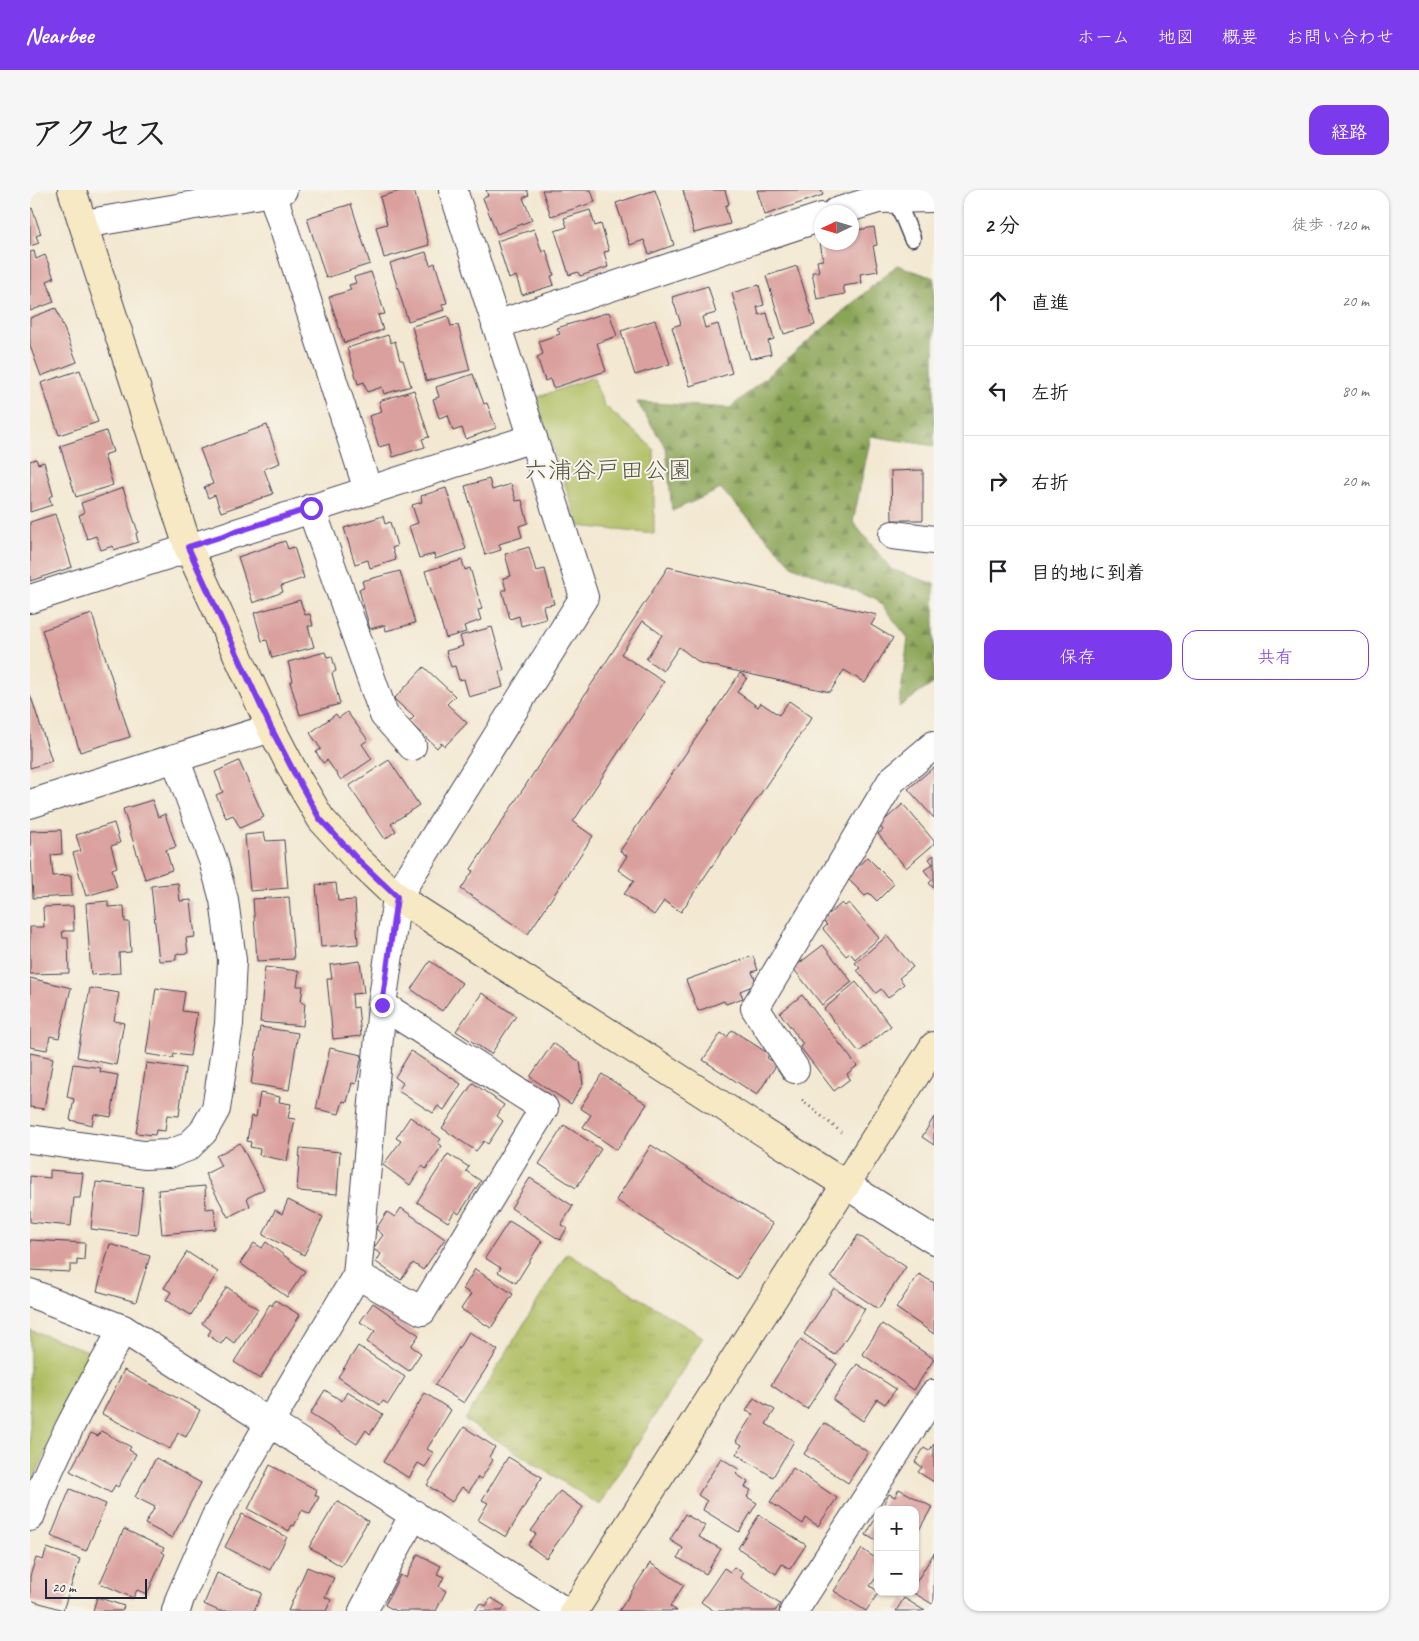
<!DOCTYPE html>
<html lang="ja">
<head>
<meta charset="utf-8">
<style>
  :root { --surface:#fff; --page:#f6f6f6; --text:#202124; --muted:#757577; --line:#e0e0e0; --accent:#7c3aed }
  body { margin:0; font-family:Caveat,"Klee One",sans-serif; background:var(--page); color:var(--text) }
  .controls { position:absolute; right:15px; bottom:15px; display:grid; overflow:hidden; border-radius:10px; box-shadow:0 1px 4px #0004 }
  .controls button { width:45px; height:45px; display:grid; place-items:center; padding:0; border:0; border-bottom:1px solid var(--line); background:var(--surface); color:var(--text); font:25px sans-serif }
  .compass { position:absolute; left:784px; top:15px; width:45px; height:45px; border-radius:50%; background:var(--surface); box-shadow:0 1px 4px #0004; rotate:266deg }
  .scale { position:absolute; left:15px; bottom:12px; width:102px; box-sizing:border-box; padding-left:5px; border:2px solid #22223b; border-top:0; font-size:14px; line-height:18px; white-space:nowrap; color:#22223b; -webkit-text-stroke:4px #f7f3e8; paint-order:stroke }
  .stop { position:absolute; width:15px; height:15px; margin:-11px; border:4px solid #7c3aed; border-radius:50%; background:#fff }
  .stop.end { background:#7c3aed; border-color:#fff; box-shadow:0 1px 5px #0008 }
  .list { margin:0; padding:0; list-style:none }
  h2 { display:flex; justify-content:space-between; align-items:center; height:65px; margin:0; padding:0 20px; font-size:21px }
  h2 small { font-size:16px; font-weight:400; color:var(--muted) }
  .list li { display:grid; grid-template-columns:32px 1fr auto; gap:15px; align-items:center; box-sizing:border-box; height:90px; padding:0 20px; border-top:1px solid var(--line) }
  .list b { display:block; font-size:19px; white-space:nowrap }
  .list em { font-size:16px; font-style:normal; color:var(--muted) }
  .actions { display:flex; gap:10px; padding:15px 20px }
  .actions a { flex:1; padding:11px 0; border:1px solid var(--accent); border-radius:15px; text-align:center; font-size:18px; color:var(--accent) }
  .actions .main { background:var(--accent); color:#fff }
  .icon { flex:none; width:28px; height:28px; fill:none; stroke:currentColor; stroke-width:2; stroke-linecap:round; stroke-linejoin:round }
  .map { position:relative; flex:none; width:904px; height:1421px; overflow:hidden; border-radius:15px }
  header { display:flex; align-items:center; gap:30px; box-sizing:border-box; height:70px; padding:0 25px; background:var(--accent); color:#fff }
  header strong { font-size:24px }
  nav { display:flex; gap:28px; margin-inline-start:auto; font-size:18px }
  .intro { display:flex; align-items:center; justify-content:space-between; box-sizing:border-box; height:120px; padding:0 30px }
  h1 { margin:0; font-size:35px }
  .button { padding:12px 22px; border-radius:15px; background:var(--accent); color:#fff; font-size:18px; font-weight:700 }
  main { display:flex; gap:30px; padding:0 30px }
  aside { flex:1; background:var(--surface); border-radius:15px; box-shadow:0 1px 4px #0004 }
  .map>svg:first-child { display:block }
  .grass { fill:url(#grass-tufts); stroke:#68704e }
  .forest { fill:url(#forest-firs); stroke:#566348 }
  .green { fill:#aebd60; stroke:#68704e }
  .building { fill:#daa09e }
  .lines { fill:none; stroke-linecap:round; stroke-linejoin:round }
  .lane-casing { stroke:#414052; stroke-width:19 }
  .street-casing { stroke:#414052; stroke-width:30 }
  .secondary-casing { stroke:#414052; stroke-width:30 }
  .path { stroke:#414052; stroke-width:3; stroke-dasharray:1 4; stroke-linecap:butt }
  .lane { stroke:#fff; stroke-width:16 }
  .street { stroke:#fff; stroke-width:28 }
  .secondary { stroke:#f6e9c3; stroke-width:28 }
  .route { stroke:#7c3aed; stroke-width:6 }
  .labels { text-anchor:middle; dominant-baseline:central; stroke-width:4; stroke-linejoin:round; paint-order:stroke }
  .park-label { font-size:24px; fill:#535848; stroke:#f7f3e8 }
</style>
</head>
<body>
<header>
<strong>Nearbee</strong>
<nav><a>ホーム</a><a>地図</a><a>概要</a><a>お問い合わせ</a></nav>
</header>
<div class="intro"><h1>アクセス</h1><a class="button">経路</a></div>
<main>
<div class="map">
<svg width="904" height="1421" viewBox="0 0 904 1421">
  <defs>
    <pattern id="grass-tufts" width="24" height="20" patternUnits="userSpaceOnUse" patternTransform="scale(1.25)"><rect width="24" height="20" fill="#aebd60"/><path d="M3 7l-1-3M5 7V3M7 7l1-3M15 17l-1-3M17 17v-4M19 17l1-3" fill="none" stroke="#95a254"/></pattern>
    <pattern id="forest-firs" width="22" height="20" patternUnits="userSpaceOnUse" patternTransform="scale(1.25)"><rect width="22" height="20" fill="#8aa456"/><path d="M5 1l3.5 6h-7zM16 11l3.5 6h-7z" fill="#708548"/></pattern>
  </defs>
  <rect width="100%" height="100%" fill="#f7f3e8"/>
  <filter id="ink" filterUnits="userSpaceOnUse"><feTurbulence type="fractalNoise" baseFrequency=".02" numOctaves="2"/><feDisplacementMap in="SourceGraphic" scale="10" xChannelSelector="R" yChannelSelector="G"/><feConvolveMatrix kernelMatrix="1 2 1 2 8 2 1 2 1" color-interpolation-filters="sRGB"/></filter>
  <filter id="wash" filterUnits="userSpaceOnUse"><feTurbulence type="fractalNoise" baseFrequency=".0096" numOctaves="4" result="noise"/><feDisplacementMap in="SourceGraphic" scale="20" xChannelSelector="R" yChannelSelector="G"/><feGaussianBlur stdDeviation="1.12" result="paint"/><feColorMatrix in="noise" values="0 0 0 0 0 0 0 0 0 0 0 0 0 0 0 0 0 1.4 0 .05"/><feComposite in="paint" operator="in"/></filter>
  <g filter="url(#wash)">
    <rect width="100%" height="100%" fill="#f3e8d1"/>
    <!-- grass -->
    <polygon class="grass" points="537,1063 673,1147 570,1315 435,1230"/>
    <!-- forest -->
    <polygon class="forest" points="867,75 904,88 904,256 841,246 823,332 861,379 904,394 904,493 869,517 878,448 847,409 763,376 691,299 642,321 636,258 607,212 700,218"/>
    <!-- green -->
    <g class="green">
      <polygon points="563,187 574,215 624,259 624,344 549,336 506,208"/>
      <polygon points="0,1140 61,1162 0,1298"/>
    </g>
    <g id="blocks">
      <!-- building -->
      <g class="building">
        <polygon points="373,0 384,0 399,55 354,68 346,37 357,34 350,7"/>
        <polygon points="456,0 497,0 499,5 493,8 502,30 467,44 453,8 458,6"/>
        <polygon points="512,0 561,0 565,12 521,26"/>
        <polygon points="625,0 644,55 619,64 614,50 600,55 586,13"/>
        <polygon points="653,0 695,0 699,14 695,16 700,34 664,43"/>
        <polygon points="727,0 791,0 793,5 735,25"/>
        <polygon points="321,14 340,74 296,88 277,28"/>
        <polygon points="2,18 11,44 6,46 9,53 0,56 0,19"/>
        <polygon points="560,20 565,36 571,34 579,61 574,62 578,77 550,86 548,82 539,85 525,41 537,37 534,28"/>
        <polygon points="844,37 847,55 843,56 848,81 830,84 832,93 813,96 815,104 787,109 782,82 789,82 787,71 793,70 790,52 822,52 822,41"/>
        <polygon points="504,39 512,62 516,60 524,85 521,86 524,95 492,105 486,86 479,89 467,51"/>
        <polygon points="4,61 6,69 15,65 24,88 17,91 24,112 0,121 0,62"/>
        <polygon points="396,62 400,75 405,73 417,113 412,114 414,120 378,131 360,73"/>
        <polygon points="767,76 785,135 754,144 736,86"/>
        <polygon points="341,82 355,124 348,125 353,140 314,153 299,107 321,100 319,95 326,93 324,87"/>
        <polygon points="729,95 734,115 727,117 729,125 737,123 744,149 738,151 741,164 720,169 702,103"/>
        <polygon points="678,96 686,123 672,127 675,138 688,134 702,183 660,196 642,137 651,134 642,107"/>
        <polygon points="26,118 47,172 11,186 0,156 0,128"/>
        <polygon points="579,122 587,146 567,153 576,181 523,198 520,189 515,191 507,167 513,164 509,151 530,144 527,138"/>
        <polygon points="418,126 421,136 428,135 440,180 396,191 382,136"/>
        <polygon points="625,130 640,174 605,185 591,141"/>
        <polygon points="358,145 361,153 365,151 370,170 373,170 381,196 354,204 352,197 337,202 334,192 328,194 317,158"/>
        <polygon points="50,180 68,232 29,245 11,193"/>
        <polygon points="443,184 454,214 457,213 466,238 436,249 432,238 423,241 418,225 409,228 403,209 409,207 406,197"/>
        <polygon points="384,200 399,247 392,249 395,257 363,267 360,254 349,257 339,226 352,222 349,211"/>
        <polygon points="237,235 250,273 234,279 243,304 191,322 185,305 178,308 174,297 183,294 170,259"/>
        <polygon points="76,241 83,262 74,265 83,295 46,307 30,256"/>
        <polygon points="6,269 8,274 14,272 23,305 19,307 22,315 0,322 0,271"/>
        <polygon points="893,280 893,330 862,330 861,281"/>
        <polygon points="459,289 462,300 481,294 486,311 492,310 498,333 489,336 492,347 469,354 471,360 455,365 435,296"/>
        <polygon points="93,298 108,342 106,343 108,352 84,360 83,356 71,360 66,346 57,349 49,325 54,323 51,313"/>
        <polygon points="416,298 436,359 405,369 404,364 389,368 379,336 388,333 382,315 392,312 391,306"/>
        <polygon points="25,324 42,377 0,391 0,332"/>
        <polygon points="353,326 355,334 360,332 367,356 362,358 366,370 340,378 338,370 325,374 314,338"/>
        <polygon points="255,351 258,359 264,357 274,388 251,396 253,402 223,413 208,367"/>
        <polygon points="499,357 506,381 515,379 524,414 513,416 516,429 491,436 489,426 480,429 472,400 476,400 473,388 481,386 475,364"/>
        <polygon points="432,370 435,380 440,378 452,419 448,420 451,430 434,436 436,442 416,448 395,381"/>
        <polygon points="638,377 847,425 841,435 863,448 835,493 814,480 800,502 670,473 649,457 633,481 616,469 632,445 613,431 591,464 634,492 543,632 563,646 498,744 431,699 443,681 441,679"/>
        <polygon points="370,381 385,433 356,441 355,435 340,439 329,399 334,398 332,391"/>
        <polygon points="270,410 275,425 280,424 283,436 278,436 284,457 242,468 237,450 232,451 224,423"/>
        <polygon points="62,424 100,547 50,562 12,440"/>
        <polygon points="462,437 474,480 469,481 473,497 439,507 434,489 429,490 425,476 421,477 416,461 433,456 430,446"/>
        <polygon points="295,462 297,467 302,466 306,481 302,483 310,514 270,525 260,492 263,491 258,472"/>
        <polygon points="394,477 425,506 417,514 437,533 415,556 411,553 407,558 379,532 384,527 364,509"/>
        <polygon points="710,483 717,488 707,502 728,517 731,513 749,525 759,511 782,527 651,722 634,711 624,725 594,704 604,691 588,680 597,666 590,661"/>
        <polygon points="0,504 22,571 0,578"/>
        <polygon points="317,522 338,550 332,554 342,569 311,590 297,570 293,573 286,562 291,559 280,543 306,524 309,528"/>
        <polygon points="359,570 389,615 361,634 366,641 355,649 319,596"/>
        <polygon points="209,571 234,627 210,638 203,625 196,628 186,605 193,602 185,582"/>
        <polygon points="904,577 904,628 878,599"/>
        <polygon points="122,610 128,627 135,624 146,657 136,660 142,680 115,689 93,619"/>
        <polygon points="873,614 904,651 904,654 876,678 848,644 853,640 849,635"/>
        <polygon points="84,633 90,653 81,656 87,677 82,679 87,697 56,706 43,663 51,661 46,645"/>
        <polygon points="31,640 32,664 21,665 23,686 41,685 42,706 3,708 0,641"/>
        <polygon points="234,643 236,651 254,650 258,698 220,701 215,645"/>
        <polygon points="904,665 904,699 899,693 902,690 894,680 903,674 899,669"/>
        <polygon points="837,667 864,694 847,711 839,703 835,706 817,688"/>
        <polygon points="148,693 150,711 161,710 165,747 156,748 158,763 146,764 146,770 129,771 121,696"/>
        <polygon points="306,693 308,711 325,710 328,754 291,757 286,695"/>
        <polygon points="259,707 264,769 227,771 223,709"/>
        <polygon points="78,711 78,717 94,716 95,732 99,732 101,762 89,763 90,783 61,785 56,713"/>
        <polygon points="812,713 815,716 819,713 849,748 825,769 820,763 816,766 793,739 797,735 792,730"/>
        <polygon points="43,716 44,741 32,741 33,748 38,748 39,783 0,784 0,737 14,737 13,717"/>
        <polygon points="857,746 883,777 869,788 874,794 858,808 851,799 846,803 827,780 830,778 825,773"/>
        <polygon points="793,755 822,792 792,815 763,778"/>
        <polygon points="723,766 728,780 722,782 727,794 710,801 713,808 696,814 694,811 668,821 656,790"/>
        <polygon points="330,771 334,803 322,804 323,818 328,817 331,846 303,849 297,789 302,789 300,775"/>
        <polygon points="400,771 432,793 412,821 381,799"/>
        <polygon points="235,777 269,781 267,796 273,796 271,812 275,813 273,836 230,832"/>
        <polygon points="0,788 41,798 29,848 20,846 17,860 0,857"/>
        <polygon points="826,792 861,836 829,862 794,819"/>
        <polygon points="60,798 89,803 84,831 94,833 86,875 47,867"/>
        <polygon points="126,798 155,802 152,821 167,823 160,866 144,864 143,868 116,864"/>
        <polygon points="452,803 486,826 461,864 426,841"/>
        <polygon points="772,805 827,876 817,884 820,889 804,901 770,857 773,854 750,823"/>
        <polygon points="230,837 268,843 259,900 221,894"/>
        <polygon points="702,840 739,864 737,868 747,874 727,905 673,870 691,843 697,847"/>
        <polygon points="523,853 550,872 553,894 541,914 500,887"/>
        <polygon points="300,858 332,865 326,894 322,893 317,912 313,911 309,924 286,919"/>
        <polygon points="381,861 431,894 414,920 408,916 403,923 368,901 373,893 365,887"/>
        <polygon points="0,863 23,868 14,919 0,917"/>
        <polygon points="116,873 155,878 149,926 137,925 135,941 126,940 125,945 106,943"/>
        <polygon points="43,874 71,878 70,882 88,885 81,927 64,924 62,935 40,930 44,909 37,907"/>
        <polygon points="572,884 617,914 587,960 553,937 561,925 550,918"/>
        <polygon points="443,893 474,915 467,926 473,931 458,954 454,951 446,961 412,938"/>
        <polygon points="230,903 250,907 249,912 261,914 258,928 265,929 257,971 229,965 230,959 220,957 221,952 217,951 221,926 226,927"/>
        <polygon points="380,927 411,949 408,953 412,956 396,979 392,976 380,995 353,975 371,951 366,948"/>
        <polygon points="904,927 904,955 892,947"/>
        <polygon points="534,935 571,959 546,998 509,974"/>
        <polygon points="210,953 234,999 217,1008 220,1016 198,1027 175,984 191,976 186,966"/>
        <polygon points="621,955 743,1034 707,1089 586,1010"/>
        <polygon points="270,958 310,962 307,1004 267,1001"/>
        <polygon points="418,964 439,977 436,981 451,991 429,1024 425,1021 418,1032 387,1012"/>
        <polygon points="20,980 53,983 50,1008 44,1008 41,1036 0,1032 0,986 20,988"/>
        <polygon points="500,988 543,1016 531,1035 537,1038 530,1050 481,1018"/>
        <polygon points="66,992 113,997 107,1045 61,1039"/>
        <polygon points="175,996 176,1019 184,1018 186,1039 132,1044 128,1000"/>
        <polygon points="258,1010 293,1027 274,1065 233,1045 245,1020 252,1024"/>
        <polygon points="371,1018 415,1049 393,1080 383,1073 371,1090 346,1072 351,1064 343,1059 353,1045 346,1039 357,1022 365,1027"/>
        <polygon points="479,1031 512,1051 486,1093 468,1082 471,1078 455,1068"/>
        <polygon points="828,1045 876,1077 848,1119 801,1087"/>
        <polygon points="0,1050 55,1053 54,1070 47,1069 47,1075 40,1075 40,1082 0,1080"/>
        <polygon points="236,1052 275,1081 257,1107 210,1073 224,1053 232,1058"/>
        <polygon points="80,1054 120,1066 106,1112 67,1101"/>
        <polygon points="157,1062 188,1082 161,1125 136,1110 141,1102 134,1098"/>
        <polygon points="445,1079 483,1104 461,1138 431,1119 441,1104 433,1099"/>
        <polygon points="889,1084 904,1093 904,1144 866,1118"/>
        <polygon points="197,1097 228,1119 204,1153 196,1147 191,1154 178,1145 181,1140 172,1133"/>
        <polygon points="804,1098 835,1119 805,1165 774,1144"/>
        <polygon points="245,1110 270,1125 230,1189 204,1172 240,1114 242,1116"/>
        <polygon points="343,1113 389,1145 381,1156 391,1163 379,1181 337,1152 345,1141 330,1132"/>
        <polygon points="852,1134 904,1169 884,1200 832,1164"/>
        <polygon points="439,1142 468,1160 434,1213 405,1195"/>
        <polygon points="770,1150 807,1174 777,1219 741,1195"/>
        <polygon points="328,1156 375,1187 358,1214 353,1211 350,1215 308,1187"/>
        <polygon points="827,1174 866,1199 855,1214 847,1209 833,1231 803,1210"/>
        <polygon points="94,1180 170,1220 156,1247 148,1243 140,1259 72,1224"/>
        <polygon points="295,1200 312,1211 317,1202 353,1224 340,1244 336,1240 327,1254 280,1224"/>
        <polygon points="395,1203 421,1220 397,1259 404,1263 395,1277 388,1273 379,1288 353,1272"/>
        <polygon points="724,1208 745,1220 736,1234 764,1251 743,1287 706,1264 712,1255 706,1251 723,1224 716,1221"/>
        <polygon points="794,1233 838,1262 818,1293 774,1264"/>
        <polygon points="434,1237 465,1257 459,1267 463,1270 451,1289 448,1287 439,1302 432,1297 422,1312 397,1295"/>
        <polygon points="71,1241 101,1257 99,1260 106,1264 88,1297 85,1295 81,1303 40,1281 61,1243 68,1246"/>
        <polygon points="904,1254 904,1292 888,1282 892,1277 885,1272 894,1258 899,1261"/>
        <polygon points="478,1267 512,1287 476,1347 448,1330 458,1313 452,1310"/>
        <polygon points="126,1268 171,1293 142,1348 115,1334 125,1317 105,1307"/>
        <polygon points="691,1268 710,1280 706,1284 718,1292 715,1297 721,1300 717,1307 727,1313 709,1342 673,1320 677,1311 668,1305"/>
        <polygon points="240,1275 287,1300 285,1305 289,1307 280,1324 272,1320 264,1336 262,1335 259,1341 218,1319"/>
        <polygon points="763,1278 807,1308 788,1336 776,1328 773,1334 740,1312"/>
        <polygon points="40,1299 76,1314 56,1361 21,1346"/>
        <polygon points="869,1299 902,1317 885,1347 885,1320 850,1320 859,1304 865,1307"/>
        <polygon points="530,1301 553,1317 516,1368 498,1355 506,1344 501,1341"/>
        <polygon points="307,1311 338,1331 311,1376 279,1357"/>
        <polygon points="212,1324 257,1347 240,1380 195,1357"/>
        <polygon points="655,1324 675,1336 669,1347 691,1359 676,1384 648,1368 653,1358 640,1350"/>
        <polygon points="848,1324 848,1352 836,1345"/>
        <polygon points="729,1325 776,1355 760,1379 752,1374 746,1384 708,1358"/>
        <polygon points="94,1339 134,1358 132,1362 135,1364 117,1404 107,1400 103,1408 70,1393"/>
        <polygon points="17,1358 50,1369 33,1420 0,1410 0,1386 6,1368 13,1370"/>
        <polygon points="832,1359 848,1370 848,1385 840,1396 849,1402 836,1421 804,1401"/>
        <polygon points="904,1363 904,1415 882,1402 885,1402 885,1394"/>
        <polygon points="388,1364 411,1376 407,1384 414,1387 409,1397 416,1401 406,1421 366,1421 355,1415 370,1385 376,1388"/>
        <polygon points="620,1373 654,1395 640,1416 647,1421 589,1421"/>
        <polygon points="277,1377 304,1388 295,1407 301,1410 296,1421 258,1421"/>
        <polygon points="704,1377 713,1383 711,1388 750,1414 745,1421 684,1421 671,1412 694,1378 700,1382"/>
        <polygon points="187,1383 232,1403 224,1421 189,1421 174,1414"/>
        <polygon points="67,1407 94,1416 92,1421 63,1421"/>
        <polygon points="461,1408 475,1416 472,1421 445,1421 450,1413 456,1416"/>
        <polygon points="874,1408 895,1421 866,1421"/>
      </g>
    </g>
  </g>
  <g filter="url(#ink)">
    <use href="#blocks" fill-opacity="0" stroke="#414052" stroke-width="1"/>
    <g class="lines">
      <defs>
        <polyline id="lane" points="866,9 882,48"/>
        <g id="street">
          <polyline points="242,2 338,300"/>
          <polyline points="806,22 848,9 904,8"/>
          <polyline points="54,34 253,0"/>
          <polyline points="466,135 792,27"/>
          <polyline points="281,318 354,525 382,556"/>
          <polyline points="863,345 904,350"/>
          <polyline points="0,409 503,248"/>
          <polyline points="0,614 241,538"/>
          <polyline points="765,879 725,818 862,590 904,555"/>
          <polyline points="0,949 114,965 139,964 158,957 173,942 186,919 199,834 202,770 194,710 183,670 145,568"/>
          <polyline points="816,995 904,1050"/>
          <polyline points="327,1085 392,1121 514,918 352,815"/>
          <path d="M0,1103L93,1139C59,1200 24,1261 0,1327"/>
          <polyline points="93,1139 534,1421"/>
          <polyline points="146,1421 150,1408 186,1326 240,1232 327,1085 352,815 367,707 554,407 423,0"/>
          <polyline points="333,1421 384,1324"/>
          <polyline points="764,1421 904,1204"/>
        </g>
        <g id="secondary">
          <polyline points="42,0 158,357 241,538 267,588 291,629 328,670 367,707 816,995"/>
          <polyline points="544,1421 904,856"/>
        </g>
      </defs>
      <!-- lane casing -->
      <use href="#lane" class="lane-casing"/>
      <!-- street casing -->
      <use href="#street" class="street-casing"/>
      <!-- secondary casing -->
      <use href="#secondary" class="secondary-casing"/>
      <!-- path -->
      <polyline class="path" points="772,910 811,942"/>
      <!-- lane -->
      <use href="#lane" class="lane"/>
      <!-- street -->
      <use href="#street" class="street"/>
      <!-- secondary -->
      <use href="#secondary" class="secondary"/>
    </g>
  </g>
  <g class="lines" filter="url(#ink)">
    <!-- route -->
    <polyline class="route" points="281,318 158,357 241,538 267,588 290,629 328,670 367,707 352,815"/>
  </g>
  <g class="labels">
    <!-- park labels -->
    <g class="park-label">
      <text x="578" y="280">六浦谷戸田公園</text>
    </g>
  </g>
</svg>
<div class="controls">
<button>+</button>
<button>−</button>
</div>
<svg class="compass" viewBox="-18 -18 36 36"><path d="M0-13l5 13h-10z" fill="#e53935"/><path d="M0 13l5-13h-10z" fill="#757577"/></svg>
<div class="scale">20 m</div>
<div class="stop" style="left:281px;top:318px"></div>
<div class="stop end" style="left:352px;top:815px"></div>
</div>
<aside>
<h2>2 分<small>徒歩 · 120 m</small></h2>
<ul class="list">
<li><svg class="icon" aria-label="ahead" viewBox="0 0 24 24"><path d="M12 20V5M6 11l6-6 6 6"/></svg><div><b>直進</b></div><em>20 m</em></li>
<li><svg class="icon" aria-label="left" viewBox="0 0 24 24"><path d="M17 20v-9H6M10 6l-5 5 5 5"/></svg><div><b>左折</b></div><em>80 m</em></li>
<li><svg class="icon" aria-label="right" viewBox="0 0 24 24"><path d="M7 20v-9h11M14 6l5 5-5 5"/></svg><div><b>右折</b></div><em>20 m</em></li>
<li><svg class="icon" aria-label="arrive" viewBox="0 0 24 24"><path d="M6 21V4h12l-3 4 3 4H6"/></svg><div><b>目的地に到着</b></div></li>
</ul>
<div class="actions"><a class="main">保存</a><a>共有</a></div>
</aside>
</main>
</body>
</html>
